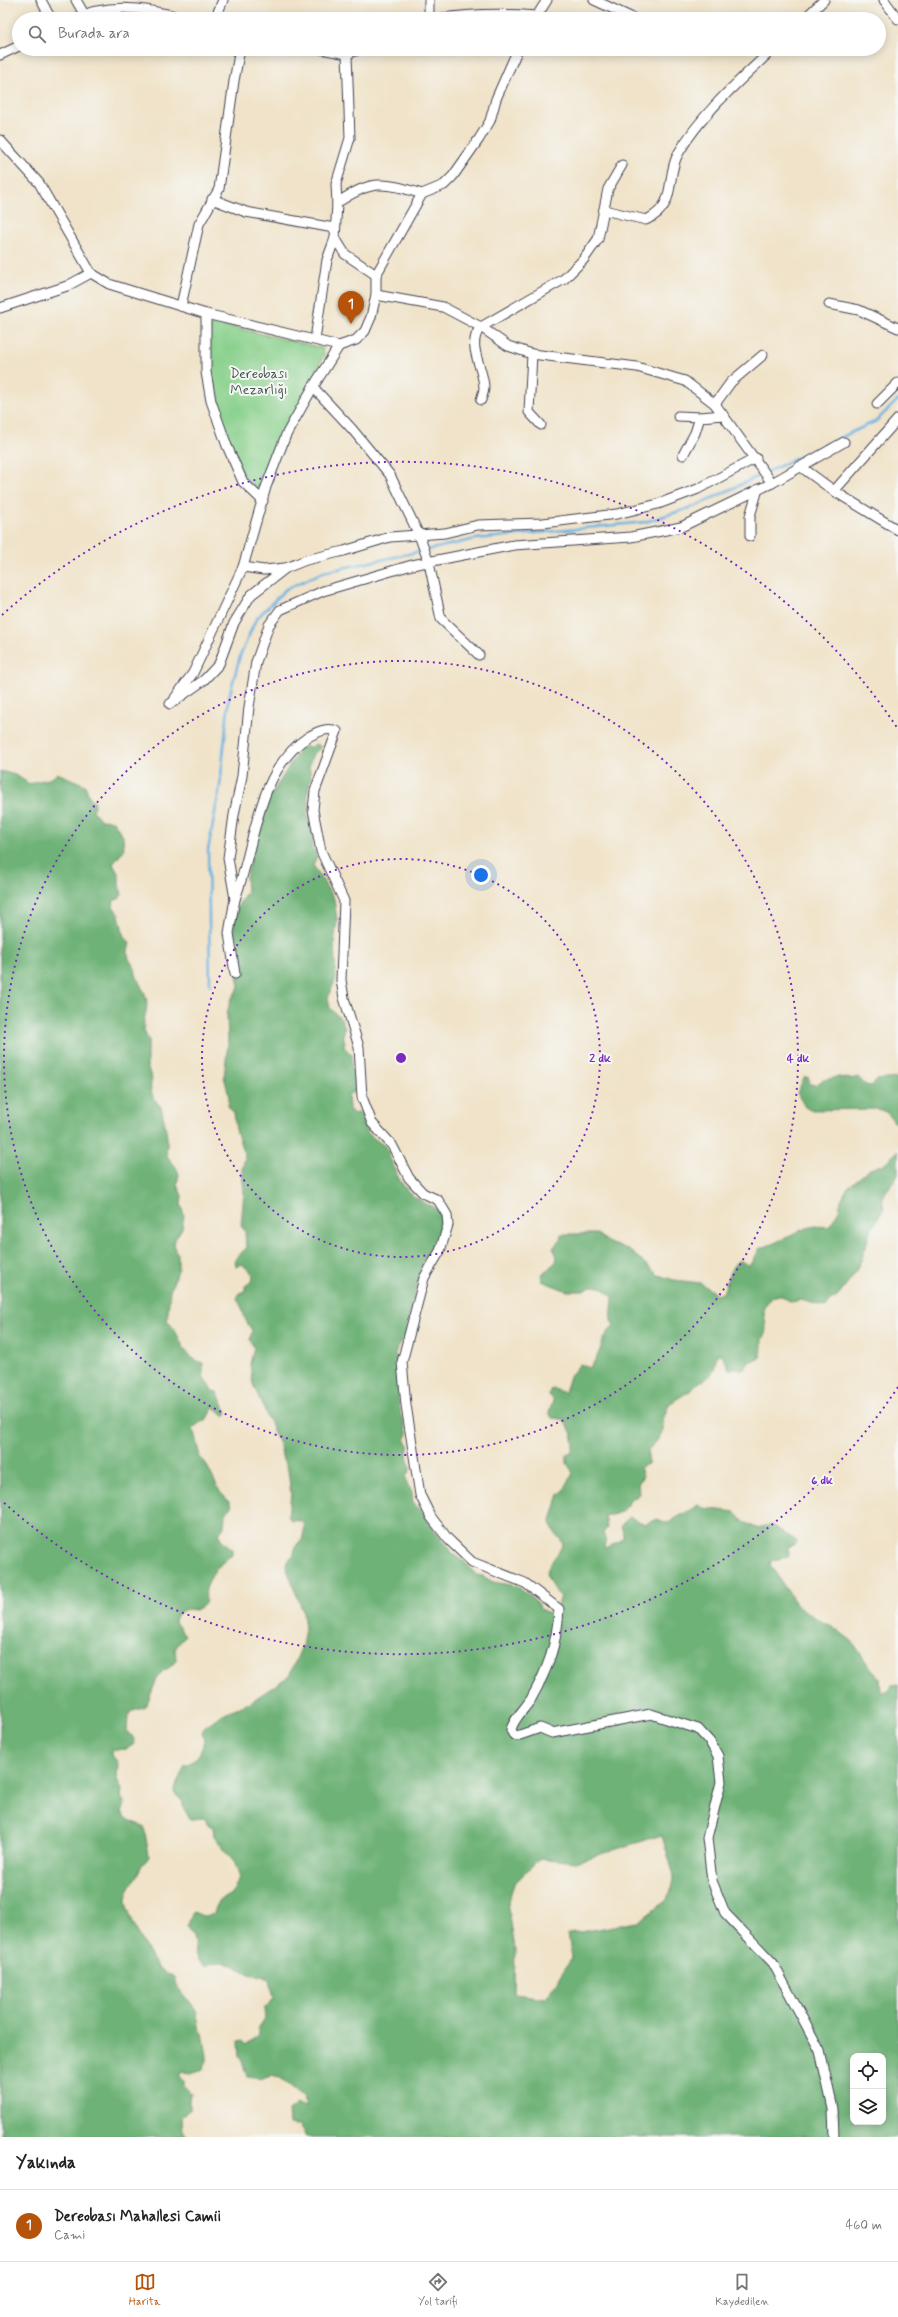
<!DOCTYPE html>
<html lang="tr">
<head>
<meta charset="utf-8">
<style>
  :root { --surface:#fff; --page:#f6f6f6; --text:#222; --muted:#767676; --line:#e0e0e0; --accent:#b45309 }
  body { margin:0; font-family:Mynerve,sans-serif; background:var(--page); color:var(--text) }
  .controls { position:absolute; right:12px; bottom:12px; display:grid; overflow:hidden; border-radius:8px; box-shadow:0 2px 10px #0003 }
  .controls button { width:36px; height:36px; display:grid; place-items:center; padding:0; border:0; border-bottom:1px solid var(--line); background:var(--surface); color:var(--text); font:20px sans-serif }
  .you { position:absolute; left:481px; top:875px; width:14px; height:14px; margin:-10px; border:3px solid #fff; border-radius:50%; background:#1a73e8; box-shadow:0 0 0 6px #1a73e833 }
  .badge { display:grid; place-items:center; width:26px; height:26px; border-radius:50%; background:var(--accent); color:#fff; font-size:13px; font-weight:700 }
  .pin { position:absolute; translate:-50% -33px; filter:drop-shadow(0 1px 2px #0008) }
  .pin::after { content:''; position:absolute; top:21px; width:14px; height:12px; background:inherit; clip-path:polygon(0 0,100% 0,50% 100%) }
  .list { margin:0; padding:0; list-style:none }
  h2 { display:flex; justify-content:space-between; align-items:center; height:52px; margin:0; padding:0 16px; font-size:17px }
  h2 small { font-size:13px; font-weight:400; color:var(--muted) }
  .list li { display:grid; grid-template-columns:26px 1fr auto; gap:12px; align-items:center; box-sizing:border-box; height:72px; padding:0 16px; border-top:1px solid var(--line) }
  .list b { display:block; font-size:15px; white-space:nowrap }
  .list p { margin:0; font-size:13px; white-space:nowrap; color:var(--muted) }
  .list em { font-size:13px; font-style:normal; color:var(--muted) }
  .icon { flex:none; width:22px; height:22px; fill:none; stroke:currentColor; stroke-width:2; stroke-linecap:round; stroke-linejoin:round }
  .map { position:relative; flex:none; width:898px; height:2137px; overflow:hidden }
  .search { position:absolute; background:var(--surface); box-shadow:0 2px 10px #0003; left:12px; right:12px; top:12px; height:44px; display:flex; align-items:center; gap:10px; box-sizing:border-box; padding:0 14px; border-radius:22px; color:var(--muted); font-size:15px }
  .sheet { height:124px; background:var(--surface) }
  nav { display:flex; justify-content:space-around; align-items:center; box-sizing:border-box; height:56px; border-top:1px solid var(--line); background:var(--surface); font-size:11px; color:var(--muted) }
  nav a { display:grid; justify-items:center; gap:2px }
  nav .on { color:var(--accent) }
  .map>svg:first-child { display:block }
  .green { fill:#88d08b; stroke:#557963 }
  .forest { fill:#6eb277; stroke:#486a59; fill-rule:evenodd }
  .lines { fill:none; stroke-linecap:round; stroke-linejoin:round }
  .stream { stroke:#6bb2e2; stroke-width:2.5 }
  .minor-casing { stroke:#413f50; stroke-width:11 }
  .minor { stroke:#fff; stroke-width:9 }
  .ring { fill:none; stroke:#7b2cbf; stroke-width:2; stroke-dasharray:2 4 }
  .labels { text-anchor:middle; dominant-baseline:central; stroke-width:4; stroke-linejoin:round; paint-order:stroke }
  .park-label { font-size:14px; fill:#415653; stroke:#f6f6f2 }
  .centre { fill:#7b2cbf; stroke:#f6f6f2; stroke-width:2 }
  .ring-label { font-size:12px; text-anchor:middle; font-weight:bold; fill:#7b2cbf; stroke:#f6f6f2; stroke-width:4; stroke-linejoin:round; paint-order:stroke }
</style>
</head>
<body>
<div class="map">
<svg width="898" height="2137" viewBox="0 0 898 2137">
  <rect width="100%" height="100%" fill="#f6f6f2"/>
  <filter id="ink" filterUnits="userSpaceOnUse"><feTurbulence type="fractalNoise" baseFrequency=".025" numOctaves="2"/><feDisplacementMap in="SourceGraphic" scale="8" xChannelSelector="R" yChannelSelector="G"/><feConvolveMatrix kernelMatrix="1 2 1 2 8 2 1 2 1" color-interpolation-filters="sRGB"/></filter>
  <filter id="wash" filterUnits="userSpaceOnUse"><feTurbulence type="fractalNoise" baseFrequency=".012" numOctaves="4" result="noise"/><feDisplacementMap in="SourceGraphic" scale="16" xChannelSelector="R" yChannelSelector="G"/><feGaussianBlur stdDeviation="0.9" result="paint"/><feColorMatrix in="noise" values="0 0 0 0 0 0 0 0 0 0 0 0 0 0 0 0 0 1.4 0 .05"/><feComposite in="paint" operator="in"/></filter>
  <g filter="url(#wash)">
    <rect width="100%" height="100%" fill="#f0e3c9"/>
    <!-- green -->
    <path class="green" d="M210,322L322,348L324,354L260,489H252C230,453 210,405 209,362C208,349 209,335 210,322Z"/>
    <!-- forest -->
    <g class="forest">
      <path d="M315,744L320,746V748L312,756L309,766L311,776L307,795L309,805L307,814L313,834L312,847L317,856L313,865L334,899L337,920L334,943L336,978L328,998L330,1008L342,1020L345,1028L343,1035L345,1042L344,1047L352,1055C352,1059 351,1064 352,1068C353,1076 357,1082 355,1091L348,1095L349,1109L354,1114L359,1112L363,1116C361,1136 379,1139 389,1150C389,1157 391,1161 394,1168C404,1193 416,1200 440,1210L444,1224L439,1232L437,1247L422,1263L405,1336L395,1353L398,1368L397,1382L400,1390L398,1398L401,1416L408,1434L405,1440L408,1445C409,1449 407,1450 407,1454C408,1463 414,1469 406,1476L407,1484L412,1492L413,1503L422,1511L435,1532L448,1546L452,1553L465,1562L476,1575L483,1576L493,1582L518,1586L537,1602L541,1609L549,1613L554,1611L561,1597L554,1590L546,1574C549,1562 560,1553 563,1543L553,1530L551,1521L559,1494L563,1492L573,1473L567,1463V1455L571,1453C577,1441 571,1427 561,1419L552,1418L549,1412L553,1401L549,1395L550,1390L554,1389L565,1393L570,1376L580,1364L590,1368C596,1360 601,1348 604,1339C606,1333 611,1330 614,1325L611,1321L613,1297L601,1287L592,1286L583,1291H567L542,1281L541,1275L556,1262L557,1256L553,1248L560,1240L561,1234H597L611,1244L628,1249L658,1275L674,1280L701,1283L717,1295L723,1293C728,1281 728,1269 739,1260L748,1265L752,1263L760,1248C778,1244 793,1231 811,1227C816,1225 823,1227 829,1227L839,1210L841,1200L848,1187L870,1169L884,1164L898,1151C898,1158 898,1168 898,1174C894,1186 878,1193 884,1208L870,1232L862,1258L853,1276L835,1299L830,1301L826,1307L801,1300L791,1302L782,1296H772L764,1307C763,1318 770,1330 762,1339C761,1349 765,1361 750,1361L744,1369H729L722,1354H717L714,1370L704,1381L698,1383L691,1390L669,1404L663,1420V1431L656,1442L648,1450V1464L640,1467L643,1476L638,1484L639,1494C636,1498 631,1499 629,1502C623,1511 617,1516 605,1515L607,1528L603,1533L606,1542L605,1547L607,1548C619,1538 627,1545 621,1525L630,1517L645,1524L657,1519L668,1523L698,1505L703,1508L735,1512L740,1519L756,1528L771,1525L797,1541L796,1544L788,1547V1557L772,1560L770,1565L797,1605L818,1620L832,1626L852,1641L871,1669L880,1678L881,1692H886L892,1686L898,1685V2137H306L299,2126L289,2124L288,2111L297,2104L307,2107L304,2097L279,2077L272,2075L260,2079L247,2077L242,2060L239,2057L238,2042L243,2041L246,2045L258,2035V2029L265,2018L264,2009L274,1998L270,1980L262,1976L247,1974C236,1963 218,1960 204,1967C194,1959 195,1952 194,1941C194,1936 189,1930 187,1926L193,1912L203,1916L214,1914C216,1904 220,1898 231,1895L240,1877L234,1861L214,1836L213,1827L207,1824L205,1818L190,1819L183,1807V1802L174,1793C175,1787 182,1772 185,1765C197,1762 208,1744 202,1732L205,1726L224,1713L249,1703L289,1676L302,1646L305,1629L303,1612L286,1567L287,1561L294,1554L295,1546L302,1541L305,1526L301,1521L291,1520L288,1516L291,1494L288,1470L283,1460L280,1446L253,1384L250,1364L254,1348L250,1340L252,1330C242,1318 245,1311 237,1299L239,1293L245,1291V1286L252,1281L253,1274L242,1264L236,1267C233,1255 240,1256 246,1248L245,1231L241,1226L244,1192L242,1170L245,1157L236,1130L234,1113L228,1106L229,1097L224,1076L228,1044L227,1014L230,1001L239,987L232,942L236,909L247,891L246,878L261,817L268,800L300,749L303,747H312ZM662,1835L674,1876L667,1900L638,1922L568,1934L572,1958L546,1998L514,1994L515,1949L508,1902L514,1884L540,1858L575,1862ZM853,2056H883V2122H853Z"/>
      <path d="M0,771L15,775L30,784C39,779 51,782 57,773L85,785L89,796L95,803L93,811L101,820L113,821L123,836L124,850L113,864L119,875V886L122,894L119,899L114,900L113,906L119,915L124,936L130,943C126,956 128,958 135,968C135,969 136,973 136,974C138,982 142,987 145,994C152,1013 136,1021 149,1041L147,1049V1067L152,1079C148,1090 153,1099 161,1107C165,1126 169,1134 166,1155L176,1167L179,1174L177,1184L182,1196L181,1205L184,1215L182,1228L174,1241L175,1250L178,1254V1270L170,1291L167,1321C183,1335 179,1356 203,1363V1376L212,1391L217,1392L227,1413L224,1416L213,1408L206,1420L202,1421L193,1428L200,1457L205,1462L220,1492L230,1502L231,1507L225,1515L224,1527L219,1534L221,1539L232,1549V1555C221,1562 211,1574 207,1586C202,1598 213,1604 194,1610C185,1607 176,1612 175,1622L185,1635L175,1649L176,1660C171,1669 164,1669 158,1676L146,1707L133,1711L128,1716L127,1731L135,1739L134,1744L127,1749L113,1750L111,1754L118,1763L117,1779L122,1789L121,1797L125,1805L122,1811L125,1818L144,1827L149,1856C148,1860 144,1862 142,1865C139,1869 140,1873 137,1877C133,1883 128,1890 126,1898C124,1908 149,1956 156,1966C160,1972 168,1973 174,1978L176,1985L197,2012L198,2028L203,2033L207,2056L204,2069L190,2073L183,2072L179,2075L184,2081V2086L192,2094L189,2100V2110L181,2117L182,2131L186,2137H0Z"/>
      <path d="M808,1077L810,1084L815,1085L823,1080L839,1077L850,1079L858,1077L866,1085L872,1086L877,1080L898,1078V1122H894C889,1114 886,1110 876,1109L810,1110L805,1107L797,1093L804,1078Z"/>
    </g>
    <g class="lines">
      <!-- stream -->
      <g class="stream">
        <polyline points="767,472 876,421 898,400"/>
        <polyline points="427,550 476,539 645,522 696,506 763,474"/>
        <polyline points="210,985 208,850 220,786 229,697 240,656 256,619 286,589 324,572 422,551"/>
      </g>
    </g>
  </g>
  <g filter="url(#ink)">
    <g class="lines">
      <defs>
        <g id="minor">
          <polyline points="41,0 51,19"/>
          <polyline points="76,0 84,14"/>
          <polyline points="429,0 429,19"/>
          <polyline points="594,0 635,19"/>
          <polyline points="884,0 898,19"/>
          <path d="M74,19C108,2 150,8 185,19"/>
          <polyline points="215,19 223,0"/>
          <path d="M435,19C469,14 502,13 536,16"/>
          <polyline points="535,19 547,0"/>
          <polyline points="804,19 824,0"/>
          <polyline points="321,49 347,54 360,49"/>
          <polyline points="0,55 19,46"/>
          <polyline points="0,140 39,183 91,273 109,284 206,314 339,346 356,340 365,331 371,317 376,295 376,275 422,194 444,185 453,176 479,139 490,121 496,99 518,49"/>
          <polyline points="212,199 246,212 334,228"/>
          <path d="M337,203C372,179 383,182 422,194"/>
          <path d="M604,210L646,220C678,206 665,179 678,154C701,114 740,80 773,49"/>
          <polyline points="335,238 345,254 376,275"/>
          <polyline points="376,295 443,307 481,327 508,346 532,354 637,367 685,381 715,404 772,483"/>
          <polyline points="829,304 859,310 898,328"/>
          <polyline points="181,306 199,224 219,189 234,81 240,49"/>
          <polyline points="0,308 67,286 91,273"/>
          <polyline points="206,314 206,372 211,401 227,446 243,482 263,501"/>
          <polyline points="315,339 327,260 335,238 337,203 336,184 350,138 347,54"/>
          <polyline points="532,354 529,412 541,425"/>
          <polyline points="313,387 352,429 390,475 419,535 429,563 441,619 479,655"/>
          <path d="M481,400C482,396 484,391 484,388C484,368 465,344 481,327L564,279L584,259L598,239L608,189L622,165"/>
          <polyline points="715,404 731,382 763,355"/>
          <polyline points="877,404 898,383"/>
          <polyline points="678,416 700,417 723,415"/>
          <polyline points="683,455 695,433 700,417"/>
          <polyline points="800,466 834,491 898,530"/>
          <polyline points="834,491 898,419"/>
          <polyline points="750,536 750,516 758,489"/>
          <polyline points="243,567 264,570 285,568"/>
          <polyline points="175,698 193,673 243,567 266,487 286,435 313,387 339,346"/>
          <polyline points="170,704 204,680 219,664 234,623 251,595 286,568 306,560 344,551 390,537 445,533 478,525 543,523 617,514 658,504 698,489 756,458"/>
          <path d="M235,899C255,847 256,771 308,737C317,732 327,727 337,731L315,791L313,810L321,851L344,901L341,980L344,998L359,1047L362,1097L372,1123L392,1145L409,1178L423,1193L438,1200L447,1215L448,1225L440,1251L424,1278L402,1362L406,1405L420,1495L431,1517L448,1539L472,1562L525,1583L559,1609C557,1644 548,1669 531,1699C525,1709 513,1719 511,1730L513,1734L517,1736L540,1728L552,1733L651,1714L698,1729L710,1742L718,1756L721,1782L707,1838L712,1881L725,1913L773,1963L820,2051L833,2109L834,2137"/>
          <polyline points="235,974 229,933 235,899 228,858 234,815 242,776 249,707 256,662 269,625 280,610 323,591 412,565 514,545 631,537 681,527 772,483 844,442"/>
        </g>
      </defs>
      <!-- minor casing -->
      <use href="#minor" class="minor-casing"/>
      <!-- minor -->
      <use href="#minor" class="minor"/>
    </g>
  </g>
  <!-- distance rings -->
  <g class="ring">
    <circle cx="401" cy="1058" r="199"/>
    <circle cx="401" cy="1058" r="397"/>
    <path d="M898 1387A596 596 0 0 1 2 1501M2 615A596 596 0 0 1 898 729"/>
  </g>
  <g class="labels">
    <!-- park labels -->
    <g class="park-label">
      <text x="259" y="374">Dereobası<tspan x="259" dy="16">Mezarlığı</tspan></text>
    </g>
  </g>
  <circle cx="401" cy="1058" r="6" class="centre"/>
  <g class="ring-label">
    <text x="600" y="1062">2 dk</text>
    <text x="798" y="1062">4 dk</text>
    <text x="822" y="1484">6 dk</text>
  </g>
</svg>
<div class="controls">
<button><svg class="icon" aria-label="locate" viewBox="0 0 24 24"><circle cx="12" cy="12" r="6"/><path d="M12 2v4M12 18v4M2 12h4M18 12h4"/></svg></button>
<button><svg class="icon" aria-label="layers" viewBox="0 0 24 24"><path d="M12 4l9 5-9 5-9-5zM3 14l9 5 9-5"/></svg></button>
</div>
<div class="you"></div>
<div class="pin badge" style="left:351px;top:324px">1</div>
<div class="search"><svg class="icon" aria-label="search" viewBox="0 0 24 24"><circle cx="10" cy="10" r="6"/><path d="M15 15l6 6"/></svg>Burada ara</div>
</div>
<section class="sheet">
<h2>Yakında<small></small></h2>
<ul class="list">
<li><span class="badge">1</span><div><b>Dereobası Mahallesi Camii</b><p>Cami</p></div><em>460 m</em></li>
</ul>
</section>
<nav>
<a class="on"><svg class="icon" aria-label="map" viewBox="0 0 24 24"><path d="M3 6l6-2 6 2 6-2v14l-6 2-6-2-6 2zM9 4v14M15 6v14"/></svg>Harita</a>
<a><svg class="icon" aria-label="directions" viewBox="0 0 24 24"><path d="M12 3l9 9-9 9-9-9zM9 14v-3h6M13 9l2 2-2 2"/></svg>Yol tarifi</a>
<a><svg class="icon" aria-label="saved" viewBox="0 0 24 24"><path d="M7 4h10v16l-5-4-5 4z"/></svg>Kaydedilen</a>
</nav>
</body>
</html>
